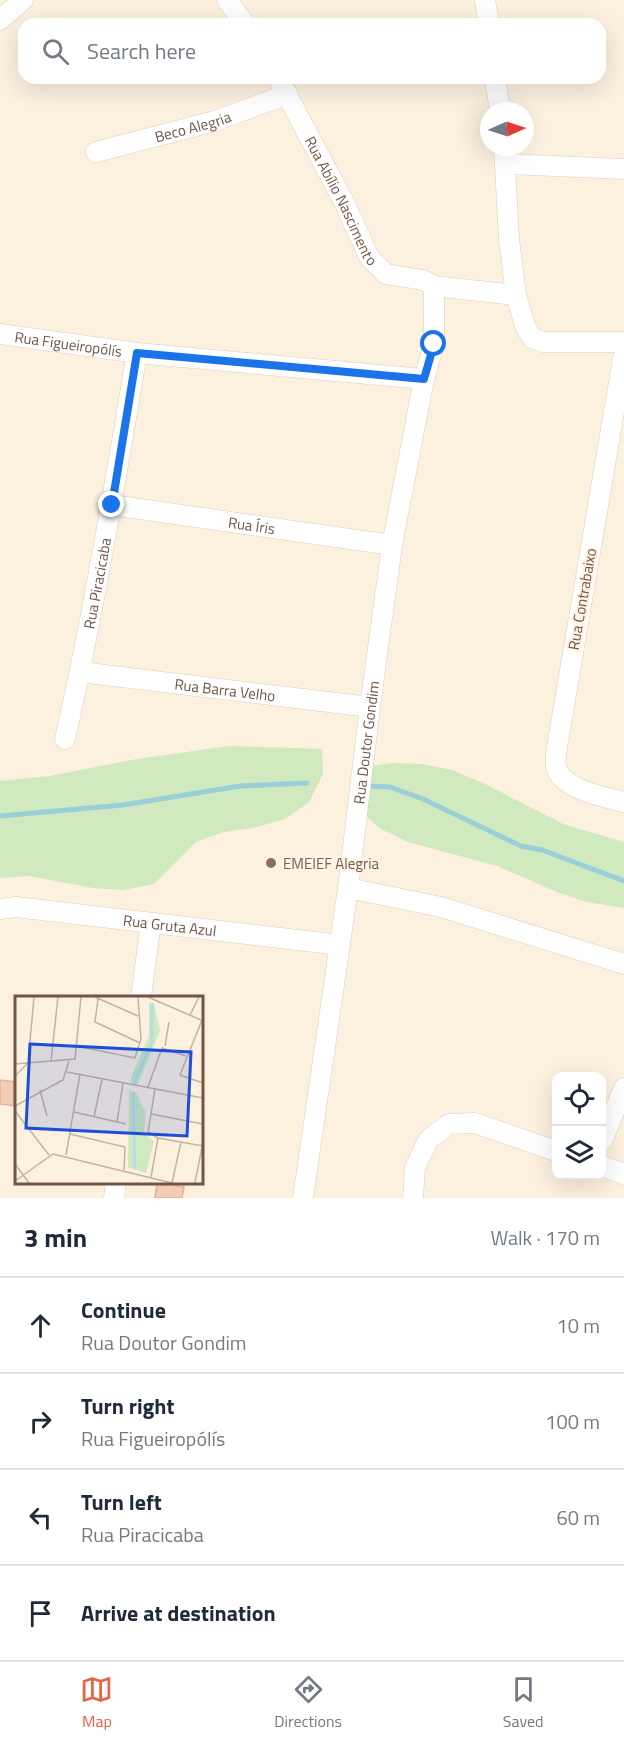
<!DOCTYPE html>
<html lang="en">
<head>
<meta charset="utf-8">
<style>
  :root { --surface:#fff; --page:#f2f2f3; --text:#1f2937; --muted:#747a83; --line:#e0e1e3; --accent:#e96341 }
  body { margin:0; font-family:"Titillium Web",sans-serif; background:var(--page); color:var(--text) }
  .controls { position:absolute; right:18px; bottom:18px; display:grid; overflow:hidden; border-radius:12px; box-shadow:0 6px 24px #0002 }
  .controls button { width:54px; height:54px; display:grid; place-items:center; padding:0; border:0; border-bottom:2px solid var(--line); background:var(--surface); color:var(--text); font:30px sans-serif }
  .compass { position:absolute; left:480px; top:102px; width:54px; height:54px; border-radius:50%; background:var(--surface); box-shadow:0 6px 24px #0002; rotate:87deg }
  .stop { position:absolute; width:18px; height:18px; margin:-14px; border:4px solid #1a73e8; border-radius:50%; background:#fff }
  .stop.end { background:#1a73e8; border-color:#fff; box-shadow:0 2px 6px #0008 }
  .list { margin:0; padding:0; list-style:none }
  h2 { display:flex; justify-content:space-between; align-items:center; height:78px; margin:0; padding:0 24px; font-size:26px }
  h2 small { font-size:20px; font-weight:400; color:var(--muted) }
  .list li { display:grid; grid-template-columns:39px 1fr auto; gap:18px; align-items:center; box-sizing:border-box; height:96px; padding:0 24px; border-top:2px solid var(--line) }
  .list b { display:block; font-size:22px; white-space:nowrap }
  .list p { margin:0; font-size:20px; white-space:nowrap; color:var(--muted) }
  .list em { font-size:20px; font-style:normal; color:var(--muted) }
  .icon { flex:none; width:33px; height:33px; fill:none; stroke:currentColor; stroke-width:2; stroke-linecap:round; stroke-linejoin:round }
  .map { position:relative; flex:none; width:624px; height:1198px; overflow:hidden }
  .search { position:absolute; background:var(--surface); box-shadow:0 6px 24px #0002; left:18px; right:18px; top:18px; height:66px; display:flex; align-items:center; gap:15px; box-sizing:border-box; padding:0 21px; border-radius:18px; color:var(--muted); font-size:22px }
  .sheet { height:462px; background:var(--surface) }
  nav { display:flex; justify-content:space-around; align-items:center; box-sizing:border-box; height:84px; border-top:2px solid var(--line); background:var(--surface); font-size:16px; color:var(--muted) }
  nav a { display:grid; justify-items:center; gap:3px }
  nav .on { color:var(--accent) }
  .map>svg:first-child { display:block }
  .green { fill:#d0e9be }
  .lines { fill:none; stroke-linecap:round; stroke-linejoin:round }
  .stream { stroke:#9acfd7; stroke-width:5 }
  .building { fill:#f2cdb6; stroke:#e5b396; stroke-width:1.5 }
  .minor-casing { stroke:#e0ccbb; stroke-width:21 }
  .minor { stroke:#fff; stroke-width:20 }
  .route { stroke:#1a73e8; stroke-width:8 }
  .education-dot { fill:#8d6e63; stroke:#fff4e5; stroke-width:2 }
  .labels { text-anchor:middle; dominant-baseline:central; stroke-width:5; stroke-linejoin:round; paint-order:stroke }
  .street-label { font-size:15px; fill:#735547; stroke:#fff4e5 }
  .education-label { font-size:15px; fill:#785e54; stroke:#fff4e5; text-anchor:start }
  .inset-river { fill:none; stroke:#b4dfe6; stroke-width:3 }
  .inset-road { fill:none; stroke:#c5b2a2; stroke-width:1.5 }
  .view { fill:#1d4ed8; fill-opacity:0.15; stroke:#1d4ed8; stroke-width:3 }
  .inset-edge { fill:none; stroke:#735547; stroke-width:3 }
</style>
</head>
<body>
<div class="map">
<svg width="624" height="1198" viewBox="0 0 624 1198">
  <rect width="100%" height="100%" fill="#fcf0df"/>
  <!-- green -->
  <g class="green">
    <polygon points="229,746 322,749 323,774 309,802 285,819 257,827 224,832 196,842 154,884 123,890 93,888 29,876 0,878 0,781 50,776 137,759"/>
    <polygon points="393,763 423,764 452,770 481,782 563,824 624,842 624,908 587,902 557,892 497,866 408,842 379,828 357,807 364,767"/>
  </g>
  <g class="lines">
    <!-- stream -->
    <g class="stream">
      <polyline points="369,786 390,787 423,799 521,846 542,850 624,881"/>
      <polyline points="0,816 123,805 240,786 307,783"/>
    </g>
  </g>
  <!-- building -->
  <g class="building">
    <polygon points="0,1080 16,1082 16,1106 0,1104"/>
    <polygon points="157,1183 184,1187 182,1198 155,1198"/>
  </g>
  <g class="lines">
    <defs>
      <g id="minor">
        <polyline points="227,0 245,24"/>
        <polyline points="485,0 489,24"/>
        <polyline points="0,20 23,0"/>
        <path id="s1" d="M278,78L345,204L369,257L386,274L423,280L434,286L516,295"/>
        <polyline points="495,78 500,111"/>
        <polyline points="504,147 509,239 516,295 525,326 532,338 543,342 624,342"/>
        <path id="s2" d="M96,152L215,121L288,94"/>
        <polyline points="506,164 624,169"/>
        <path id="s3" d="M0,334L137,353L424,379"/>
        <path d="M624,353L557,747C556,753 555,760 556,766C560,789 604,797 624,802"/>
        <path id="s4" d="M112,505L392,545"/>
        <path id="s5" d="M80,672L370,707"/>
        <path id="s6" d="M65,739C94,611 115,482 137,353"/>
        <polyline points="348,888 441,907 624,964"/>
        <path id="s7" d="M0,909L16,907L340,945"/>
        <polyline points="141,997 151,923"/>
        <polyline points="602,1141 624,1088"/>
        <polyline points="602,1166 624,1174"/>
        <polyline points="114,1198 116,1182"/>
        <path id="s8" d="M303,1198L348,888L370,707L392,545L424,379L434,344V286"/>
        <polyline points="413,1198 415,1168 428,1140 449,1124 475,1123 556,1151"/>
      </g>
    </defs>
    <!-- minor casing -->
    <use href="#minor" class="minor-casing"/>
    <!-- minor -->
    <use href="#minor" class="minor"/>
  </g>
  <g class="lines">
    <!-- route -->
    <polyline class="route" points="112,505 137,353 424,379 434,344"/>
  </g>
  <!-- markers -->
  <circle class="education-dot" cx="271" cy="863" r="6"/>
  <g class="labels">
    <!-- street labels -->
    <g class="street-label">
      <text stroke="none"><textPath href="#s2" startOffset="100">Beco Alegria</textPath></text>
      <text stroke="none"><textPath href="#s1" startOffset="138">Rua Abílio Nascimento</textPath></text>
      <text stroke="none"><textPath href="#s3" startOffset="69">Rua Figueiropólís</textPath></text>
      <text stroke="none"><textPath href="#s4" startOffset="141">Rua Íris</textPath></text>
      <text stroke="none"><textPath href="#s6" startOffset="159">Rua Piracicaba</textPath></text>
      <text transform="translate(582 599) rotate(-80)">Rua Contrabaixo</text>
      <text stroke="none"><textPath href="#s5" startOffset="146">Rua Barra Velho</textPath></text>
      <text stroke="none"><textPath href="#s8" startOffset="460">Rua Doutor Gondim</textPath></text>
      <text stroke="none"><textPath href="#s7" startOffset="171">Rua Gruta Azul</textPath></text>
    </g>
    <!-- education labels -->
    <g class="education-label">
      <text x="283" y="863">EMEIEF Alegria</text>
    </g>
  </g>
  <!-- overview -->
  <g transform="translate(15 996)">
    <rect width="188" height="188" fill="#fcf0df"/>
    <path d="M134,6L139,8L145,35L122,90L116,88V81L134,40ZM114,94L121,96L131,118L129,138L139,145L131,177L113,171Z" fill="#d0e9be"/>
    <path class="inset-river" d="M119,88L137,46V7M118,96L120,173"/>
    <path class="inset-road" d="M80,1L123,20M133,1L186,24M83,3L80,26L125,47M175,19L184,1M187,24L165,79L188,87M61,50L120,62L126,43L123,1M150,50L154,26M36,65L43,1M0,68L60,63L66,1M52,76L188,102M0,80L13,67L19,1M133,91L147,52L171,60M25,94L32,120M0,110L48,84L54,65M0,115L34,159M59,116L111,128M136,118L188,128M79,121L87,83M102,126L108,87M55,138L110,151L109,174M143,142L188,150M51,159L65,78M0,168L14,187M136,181L143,142L133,136L140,93M0,185L38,158L157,187M157,187L166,146M180,187L187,151"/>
    <path class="view" d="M15,48L176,56L172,140L11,132Z"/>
    <rect width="188" height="188" class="inset-edge"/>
  </g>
</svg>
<div class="controls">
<button><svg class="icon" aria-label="locate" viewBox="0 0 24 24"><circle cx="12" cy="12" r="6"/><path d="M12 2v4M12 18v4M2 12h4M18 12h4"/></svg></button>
<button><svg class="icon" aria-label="layers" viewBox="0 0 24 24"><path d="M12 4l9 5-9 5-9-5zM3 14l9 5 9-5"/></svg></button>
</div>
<svg class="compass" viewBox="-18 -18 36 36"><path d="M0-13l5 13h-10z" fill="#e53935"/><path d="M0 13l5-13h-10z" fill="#747a83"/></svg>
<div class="stop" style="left:434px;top:344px"></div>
<div class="stop end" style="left:112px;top:505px"></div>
<div class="search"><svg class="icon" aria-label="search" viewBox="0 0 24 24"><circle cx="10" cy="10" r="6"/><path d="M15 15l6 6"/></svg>Search here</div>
</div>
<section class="sheet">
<h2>3 min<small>Walk · 170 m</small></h2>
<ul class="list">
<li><svg class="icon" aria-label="ahead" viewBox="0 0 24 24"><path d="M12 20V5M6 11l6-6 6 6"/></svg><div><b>Continue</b><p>Rua Doutor Gondim</p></div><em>10 m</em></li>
<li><svg class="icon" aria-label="right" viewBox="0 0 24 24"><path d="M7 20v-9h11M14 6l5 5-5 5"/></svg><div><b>Turn right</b><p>Rua Figueiropólís</p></div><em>100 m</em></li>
<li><svg class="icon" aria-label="left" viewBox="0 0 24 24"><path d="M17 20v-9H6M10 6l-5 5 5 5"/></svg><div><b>Turn left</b><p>Rua Piracicaba</p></div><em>60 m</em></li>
<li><svg class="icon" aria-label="arrive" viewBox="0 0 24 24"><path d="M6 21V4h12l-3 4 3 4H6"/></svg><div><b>Arrive at destination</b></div></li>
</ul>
</section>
<nav>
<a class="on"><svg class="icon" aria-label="map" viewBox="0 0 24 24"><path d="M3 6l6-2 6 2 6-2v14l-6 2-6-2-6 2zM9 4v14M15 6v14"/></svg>Map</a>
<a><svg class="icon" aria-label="directions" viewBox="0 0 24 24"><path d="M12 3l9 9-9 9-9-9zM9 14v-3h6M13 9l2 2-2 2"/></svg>Directions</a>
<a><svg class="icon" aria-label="saved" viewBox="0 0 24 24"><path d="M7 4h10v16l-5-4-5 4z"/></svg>Saved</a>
</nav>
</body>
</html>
